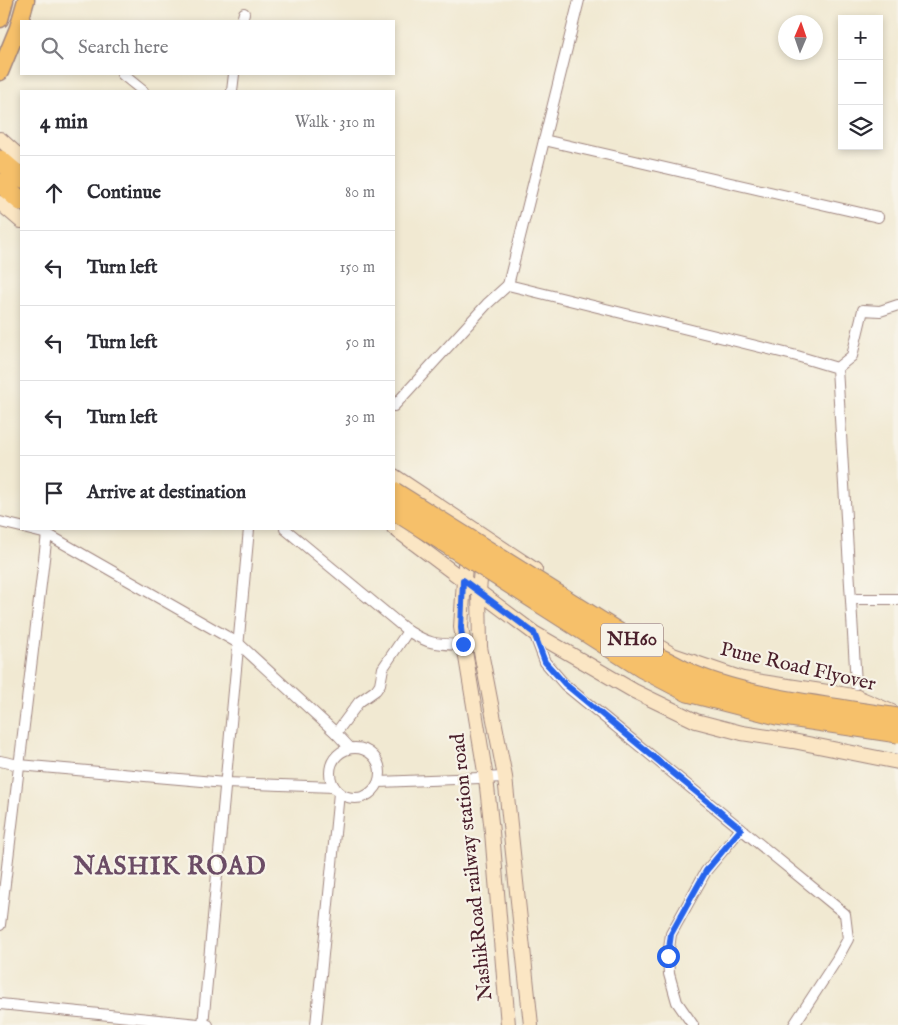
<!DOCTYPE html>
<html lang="en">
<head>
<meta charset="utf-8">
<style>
  :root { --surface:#fff; --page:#f7f7f7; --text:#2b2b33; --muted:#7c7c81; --line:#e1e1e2 }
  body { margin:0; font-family:"IM FELL English",serif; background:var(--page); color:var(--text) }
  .controls { position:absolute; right:15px; top:15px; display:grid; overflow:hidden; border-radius:0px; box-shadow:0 2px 8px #0003 }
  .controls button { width:45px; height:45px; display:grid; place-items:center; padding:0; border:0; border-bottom:1px solid var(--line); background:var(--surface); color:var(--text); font:25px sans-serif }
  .compass { position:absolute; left:778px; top:15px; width:45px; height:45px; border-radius:50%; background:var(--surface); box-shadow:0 2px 8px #0003; rotate:2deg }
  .stop { position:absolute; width:15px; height:15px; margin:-11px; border:4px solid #2563eb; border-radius:50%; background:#fff }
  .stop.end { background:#2563eb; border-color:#fff; box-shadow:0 1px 5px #0008 }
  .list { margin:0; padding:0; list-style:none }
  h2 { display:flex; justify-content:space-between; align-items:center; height:65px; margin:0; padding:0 20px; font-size:21px }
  h2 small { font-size:16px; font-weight:400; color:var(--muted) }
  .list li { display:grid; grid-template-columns:32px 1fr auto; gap:15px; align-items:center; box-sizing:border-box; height:75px; padding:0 20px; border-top:1px solid var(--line) }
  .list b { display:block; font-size:19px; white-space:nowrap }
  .list em { font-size:16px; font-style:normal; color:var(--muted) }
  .icon { flex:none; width:28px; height:28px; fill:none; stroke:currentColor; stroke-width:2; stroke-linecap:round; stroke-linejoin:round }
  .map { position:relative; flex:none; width:898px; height:1025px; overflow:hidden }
  .search { position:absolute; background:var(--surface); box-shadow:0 2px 8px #0003; left:20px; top:20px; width:375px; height:55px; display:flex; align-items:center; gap:12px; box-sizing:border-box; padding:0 18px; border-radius:0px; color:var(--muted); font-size:19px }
  .panel { position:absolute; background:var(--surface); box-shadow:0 2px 8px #0003; left:20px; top:90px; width:375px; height:440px; border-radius:0px }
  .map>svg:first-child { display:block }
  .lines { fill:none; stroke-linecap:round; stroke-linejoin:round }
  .street-casing { stroke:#9e847e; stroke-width:12 }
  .secondary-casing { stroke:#9e847e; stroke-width:16 }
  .primary-casing { stroke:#9e847e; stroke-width:19 }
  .highway-casing { stroke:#9e847e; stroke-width:21 }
  .street { stroke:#fff; stroke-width:10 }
  .secondary { stroke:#fbe6c4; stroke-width:14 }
  .primary { stroke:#f6c06b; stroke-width:16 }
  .highway { stroke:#f6c06b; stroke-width:19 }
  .highway-bridge-casing { stroke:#9e847e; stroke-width:21; stroke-linecap:butt }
  .highway-bridge { stroke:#f6c06b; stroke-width:19 }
  .route { stroke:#2563eb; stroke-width:6 }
  .labels { text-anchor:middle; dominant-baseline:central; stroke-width:4.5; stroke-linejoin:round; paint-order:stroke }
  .shield { fill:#f7f3e8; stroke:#7e5f64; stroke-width:1 }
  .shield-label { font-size:19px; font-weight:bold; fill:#4a1f2b }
  .street-label { font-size:20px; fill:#4a1f2b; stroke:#f7f3e8 }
  .district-label { font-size:25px; font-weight:bold; letter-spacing:1px; fill:#6b4c65; stroke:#f7f3e8 }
</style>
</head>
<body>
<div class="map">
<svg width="898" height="1025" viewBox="0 0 898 1025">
  <rect width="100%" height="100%" fill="#f7f3e8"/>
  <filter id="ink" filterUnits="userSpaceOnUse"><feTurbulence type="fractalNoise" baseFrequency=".02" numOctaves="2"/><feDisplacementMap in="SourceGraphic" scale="10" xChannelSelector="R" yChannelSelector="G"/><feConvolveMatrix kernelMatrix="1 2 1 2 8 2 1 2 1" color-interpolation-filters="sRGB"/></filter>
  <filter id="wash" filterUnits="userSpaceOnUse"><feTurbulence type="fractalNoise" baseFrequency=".0096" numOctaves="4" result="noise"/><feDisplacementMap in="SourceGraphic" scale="20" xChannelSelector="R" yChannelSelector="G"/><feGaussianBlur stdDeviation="1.12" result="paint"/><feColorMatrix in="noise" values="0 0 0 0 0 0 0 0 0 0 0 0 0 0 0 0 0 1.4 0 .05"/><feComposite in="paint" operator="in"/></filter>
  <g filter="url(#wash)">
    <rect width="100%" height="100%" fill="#f1e9d2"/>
  </g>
  <g filter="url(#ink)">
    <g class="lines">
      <defs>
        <g id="street">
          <polyline points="242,21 244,13"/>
          <polyline points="122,74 143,91"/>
          <polyline points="232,91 234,74"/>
          <polyline points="544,140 878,217"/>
          <polyline points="508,285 579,0"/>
          <polyline points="837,368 852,356 863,310 880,311 898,305"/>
          <polyline points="394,406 487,304 508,285 797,356 837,368 856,684"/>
          <polyline points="0,522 21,527"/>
          <polyline points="27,529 47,534 47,529"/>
          <path d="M285,529L408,631C431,645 436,644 463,645"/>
          <polyline points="851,599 898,599"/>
          <polyline points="534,633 545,662 565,685 845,914 848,939 837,959 794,1025"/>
          <polyline points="336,733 359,702 376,690 380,684 383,668 408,631"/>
          <circle cx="355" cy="773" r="25"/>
          <polyline points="0,761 19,765 225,783 334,787"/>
          <polyline points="379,782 505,777"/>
          <polyline points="0,925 47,534 238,643 336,733 350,748"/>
          <polyline points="0,1004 208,1025"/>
          <polyline points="203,1025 249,529"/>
          <polyline points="316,1025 339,793"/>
          <polyline points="693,1025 677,1002 669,974 668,956 671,934 706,871 741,829"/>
        </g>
        <g id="secondary">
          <polyline points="0,139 21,158"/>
          <polyline points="0,203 21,221"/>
          <polyline points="394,476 535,570"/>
          <polyline points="394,528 534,633 634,691 696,721 742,733 793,741 898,762"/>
          <polyline points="466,549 461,627 486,778 492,832 508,1025"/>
          <polyline points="482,558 479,591 480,647 505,777 531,1025"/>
          <polyline points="638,634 673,655 743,679 841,694 857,697 892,712"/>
        </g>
        <g id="primary">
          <polyline points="0,19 5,0"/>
          <polyline points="0,72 18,28 26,0"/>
        </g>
        <g id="highway">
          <polyline points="0,160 21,178"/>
          <polyline points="0,183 21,201"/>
        </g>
      </defs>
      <!-- street casing -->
      <use href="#street" class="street-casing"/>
      <!-- secondary casing -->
      <use href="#secondary" class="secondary-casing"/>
      <!-- primary casing -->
      <use href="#primary" class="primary-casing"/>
      <!-- highway casing -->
      <use href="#highway" class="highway-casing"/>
      <!-- street -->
      <use href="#street" class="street"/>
      <!-- secondary -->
      <use href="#secondary" class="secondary"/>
      <!-- primary -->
      <use href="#primary" class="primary"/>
      <!-- highway -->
      <use href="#highway" class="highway"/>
      <defs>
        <g id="highway-bridge">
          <path d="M394,492L659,658C671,663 682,670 693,675C753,700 833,707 898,718"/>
          <polyline points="394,510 642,668 688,692 777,715 898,733"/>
        </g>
      </defs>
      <!-- highway-bridge casing -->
      <use href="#highway-bridge" class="highway-bridge-casing"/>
      <!-- highway-bridge -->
      <use href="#highway-bridge" class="highway-bridge"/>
    </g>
  </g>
  <g class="lines" filter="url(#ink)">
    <!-- route -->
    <polyline class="route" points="463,644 461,628 463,580 534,633 545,662 565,684 741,829 706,871 671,934 668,956"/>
  </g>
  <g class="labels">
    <!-- shield labels -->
    <rect class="shield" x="601" y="623.5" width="62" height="33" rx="4"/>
    <g class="shield-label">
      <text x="632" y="640">NH60</text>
    </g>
    <!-- street labels -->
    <g class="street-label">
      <text transform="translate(798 667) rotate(13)">Pune Road Flyover</text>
      <text transform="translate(472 867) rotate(-96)">NashikRoad railway station road</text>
    </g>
    <!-- district labels -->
    <g class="district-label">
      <text x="170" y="867">NASHIK ROAD</text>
    </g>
  </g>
</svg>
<div class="controls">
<button>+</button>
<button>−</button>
<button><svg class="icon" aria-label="layers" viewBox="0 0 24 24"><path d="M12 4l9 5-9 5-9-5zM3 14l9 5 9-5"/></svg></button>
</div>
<svg class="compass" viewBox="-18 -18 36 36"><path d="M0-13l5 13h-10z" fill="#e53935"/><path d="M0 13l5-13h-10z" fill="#7c7c81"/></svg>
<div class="stop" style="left:668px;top:956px"></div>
<div class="stop end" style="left:463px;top:644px"></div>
<div class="search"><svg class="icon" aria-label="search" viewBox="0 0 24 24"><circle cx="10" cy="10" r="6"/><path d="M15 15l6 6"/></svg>Search here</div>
<section class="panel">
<h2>4 min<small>Walk · 310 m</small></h2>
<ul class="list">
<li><svg class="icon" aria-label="ahead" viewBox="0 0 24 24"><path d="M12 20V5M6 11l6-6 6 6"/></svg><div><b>Continue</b></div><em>80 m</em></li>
<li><svg class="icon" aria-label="left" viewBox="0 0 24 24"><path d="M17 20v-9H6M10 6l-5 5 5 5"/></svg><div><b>Turn left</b></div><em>150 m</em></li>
<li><svg class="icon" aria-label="left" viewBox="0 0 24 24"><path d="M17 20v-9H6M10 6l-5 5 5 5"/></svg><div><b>Turn left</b></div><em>50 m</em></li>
<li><svg class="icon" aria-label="left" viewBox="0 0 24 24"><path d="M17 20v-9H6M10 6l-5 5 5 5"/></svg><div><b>Turn left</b></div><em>30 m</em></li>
<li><svg class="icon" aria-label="arrive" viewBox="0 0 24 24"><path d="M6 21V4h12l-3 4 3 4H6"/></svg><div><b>Arrive at destination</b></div></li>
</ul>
</section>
</div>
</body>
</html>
